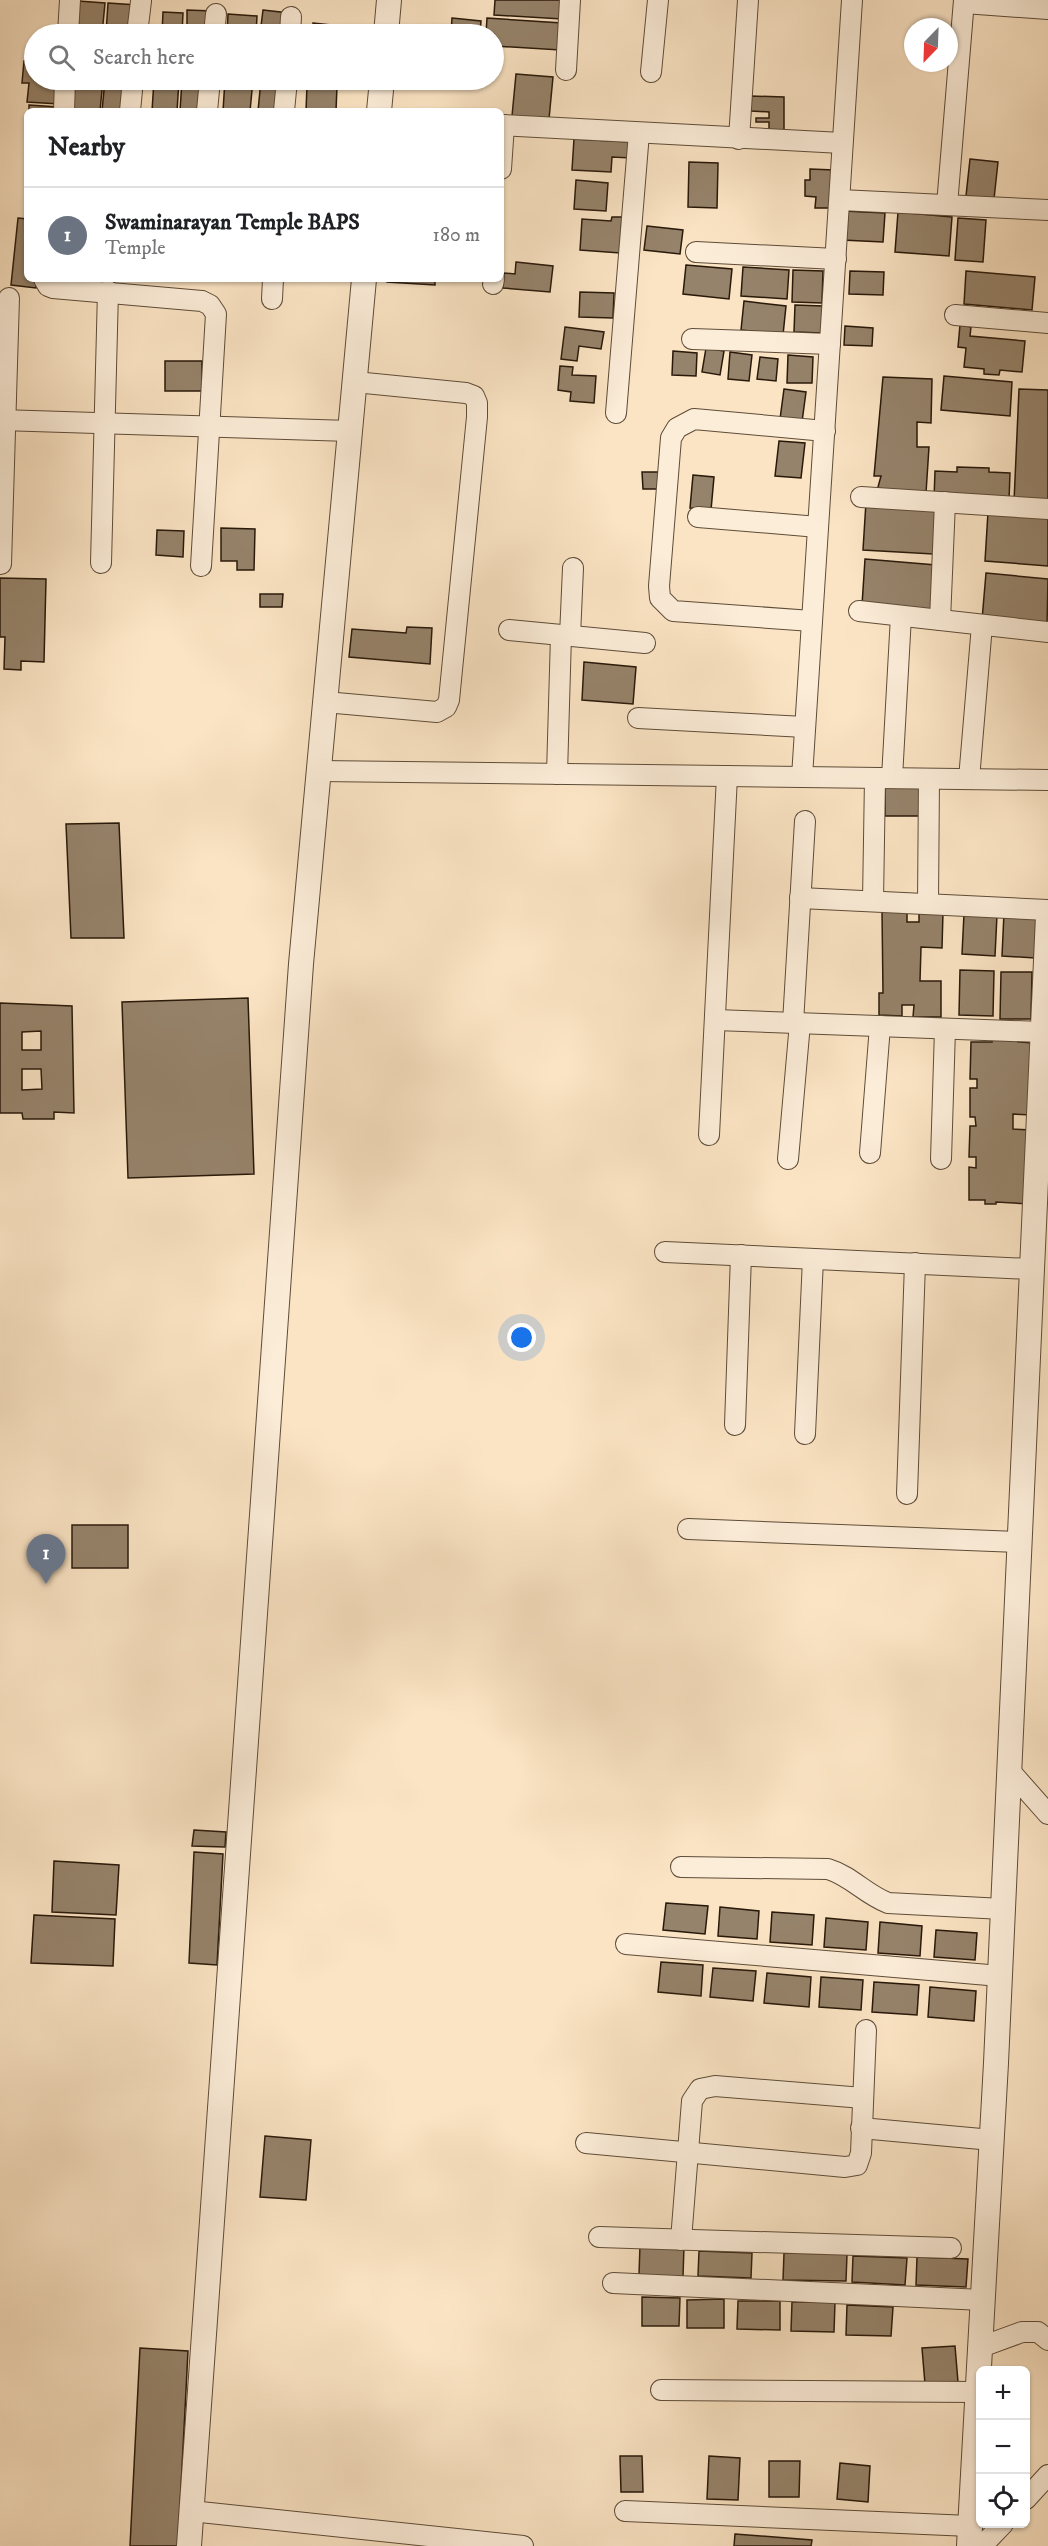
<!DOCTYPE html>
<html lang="en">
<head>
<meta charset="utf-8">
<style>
  :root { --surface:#fff; --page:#f6f6f6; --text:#202124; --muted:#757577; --line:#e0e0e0; --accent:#db2777 }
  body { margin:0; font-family:"IM FELL DW Pica",serif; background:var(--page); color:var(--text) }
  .controls { position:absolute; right:18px; bottom:18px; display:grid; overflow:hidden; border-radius:9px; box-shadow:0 2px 4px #0004 }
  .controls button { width:54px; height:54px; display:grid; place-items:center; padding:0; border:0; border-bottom:2px solid var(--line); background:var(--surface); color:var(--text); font:30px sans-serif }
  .compass { position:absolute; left:904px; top:18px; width:54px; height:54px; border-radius:50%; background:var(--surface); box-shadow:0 2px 4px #0004; rotate:203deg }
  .you { position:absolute; left:522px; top:1338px; width:21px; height:21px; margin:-15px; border:4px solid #fff; border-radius:50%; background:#1a73e8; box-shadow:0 0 0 9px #1a73e833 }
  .badge { display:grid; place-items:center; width:39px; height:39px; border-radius:50%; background:var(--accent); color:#fff; font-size:20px; font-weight:700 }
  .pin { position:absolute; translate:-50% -50px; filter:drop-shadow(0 2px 3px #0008) }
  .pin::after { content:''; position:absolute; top:32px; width:21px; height:18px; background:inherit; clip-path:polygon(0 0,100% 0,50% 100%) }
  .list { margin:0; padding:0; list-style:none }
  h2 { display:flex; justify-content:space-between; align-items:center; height:78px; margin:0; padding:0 24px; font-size:26px }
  h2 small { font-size:20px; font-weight:400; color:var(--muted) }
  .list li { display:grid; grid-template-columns:39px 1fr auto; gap:18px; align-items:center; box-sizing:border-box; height:96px; padding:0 24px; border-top:2px solid var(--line) }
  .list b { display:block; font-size:22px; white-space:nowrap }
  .list p { margin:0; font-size:20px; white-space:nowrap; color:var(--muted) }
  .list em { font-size:20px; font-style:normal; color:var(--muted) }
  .icon { flex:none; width:33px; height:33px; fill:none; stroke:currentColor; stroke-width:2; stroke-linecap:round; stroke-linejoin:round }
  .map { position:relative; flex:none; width:1048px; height:2546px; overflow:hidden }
  .search { position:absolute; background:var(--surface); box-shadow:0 2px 4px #0004; left:24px; top:24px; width:480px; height:66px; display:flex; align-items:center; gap:15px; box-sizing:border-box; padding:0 21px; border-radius:33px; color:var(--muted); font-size:22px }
  .panel { position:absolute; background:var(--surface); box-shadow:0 2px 4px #0004; left:24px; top:108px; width:480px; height:174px; border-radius:9px }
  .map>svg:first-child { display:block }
  .building { fill:#96836b; stroke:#29190a; stroke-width:1.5; fill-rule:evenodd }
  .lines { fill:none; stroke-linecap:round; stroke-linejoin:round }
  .minor-casing { stroke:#5e4c38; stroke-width:22 }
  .tertiary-casing { stroke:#5e4c38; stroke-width:26 }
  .minor { stroke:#fcedd9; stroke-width:20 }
  .tertiary { stroke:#fcedd9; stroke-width:24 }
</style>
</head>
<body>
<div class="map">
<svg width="1048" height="2546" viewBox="0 0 1048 2546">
  <rect width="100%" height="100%" fill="#fbe4c4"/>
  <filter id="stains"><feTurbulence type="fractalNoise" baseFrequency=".00333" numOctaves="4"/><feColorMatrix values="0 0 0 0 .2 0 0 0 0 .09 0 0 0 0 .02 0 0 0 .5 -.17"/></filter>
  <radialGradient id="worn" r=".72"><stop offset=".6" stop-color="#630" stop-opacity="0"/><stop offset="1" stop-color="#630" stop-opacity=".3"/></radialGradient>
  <!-- building -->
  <g class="building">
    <polygon points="495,0 563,0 562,19 494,15"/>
    <polygon points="78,1 105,3 102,34 76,34"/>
    <polygon points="108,3 137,5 135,34 106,34"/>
    <polygon points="187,10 212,11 211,34 187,34"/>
    <polygon points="263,10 289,13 287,34 260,34"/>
    <polygon points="163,12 183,13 182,34 162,34"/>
    <polygon points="228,14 257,16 256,34 227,34"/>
    <polygon points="452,18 481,21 480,34 451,34"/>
    <polygon points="487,18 562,23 560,50 494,46 494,34 486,34"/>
    <polygon points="313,23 340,26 339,34 312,34"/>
    <polygon points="24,61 34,62 34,80 61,80 59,104 27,102 29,83 22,83"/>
    <polygon points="516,74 553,77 549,119 512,116"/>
    <polygon points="74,80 103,80 100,111 71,111"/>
    <polygon points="105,80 131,80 128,111 102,111"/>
    <polygon points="154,80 179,80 177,111 152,111"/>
    <polygon points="182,80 209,80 207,111 180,111"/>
    <polygon points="225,80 253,80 250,111 223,111"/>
    <polygon points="261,80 284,81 282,111 258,111"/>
    <polygon points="307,85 337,86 336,111 306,111"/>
    <polygon points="751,96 784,97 784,131 769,131 769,122 756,122 756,118 769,118 769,112 751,111"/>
    <polygon points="29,105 58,107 58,111 29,111"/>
    <polygon points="574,139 632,142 631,158 612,157 611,172 572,170"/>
    <polygon points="970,159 998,162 994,199 966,196"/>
    <polygon points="689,162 718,163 717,208 688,207"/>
    <polygon points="810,169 834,170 834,208 815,208 816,197 805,196 805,180 810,180"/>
    <polygon points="576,180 608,183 606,211 574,209"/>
    <polygon points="844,211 885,213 883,242 842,240"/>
    <polygon points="898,212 952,217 949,256 895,252"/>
    <polygon points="612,217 622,217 620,253 580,250 582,219 611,221"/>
    <polygon points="18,218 27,219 27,279 37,279 36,288 11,285"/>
    <polygon points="958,218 986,220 983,262 955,260"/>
    <polygon points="647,226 683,230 680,254 644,250"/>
    <polygon points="516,262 553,266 550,292 503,288 504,273 515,274"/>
    <polygon points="686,265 732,269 729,299 683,294"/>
    <polygon points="743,267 789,270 787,299 741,296"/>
    <polygon points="793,270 823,271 822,303 792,302"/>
    <polygon points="850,271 884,272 883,295 849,294"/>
    <polygon points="966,271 1035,277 1032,310 964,304"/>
    <polygon points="387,279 435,279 435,285 387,282"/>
    <polygon points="580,292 614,293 613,318 579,317"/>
    <polygon points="744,301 786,306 783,335 741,330"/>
    <polygon points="795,305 823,306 822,333 794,332"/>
    <polygon points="960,325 971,327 970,336 1025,341 1022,372 1000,370 999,375 984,374 984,369 964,367 966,348 958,347"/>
    <polygon points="845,326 873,328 872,346 844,345"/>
    <polygon points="565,327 604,332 601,349 579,346 577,361 561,359"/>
    <polygon points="706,348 724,351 720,375 702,372"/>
    <polygon points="673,351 697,353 696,376 672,375"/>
    <polygon points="730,352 752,355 749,381 728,379"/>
    <polygon points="788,355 813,357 812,383 787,383"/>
    <polygon points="760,357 778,359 776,381 757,379"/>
    <rect x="165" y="361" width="37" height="30"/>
    <polygon points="560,366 573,367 572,375 596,376 594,403 570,401 571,392 558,390"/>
    <polygon points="944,376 1012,382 1010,416 941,410"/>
    <polygon points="883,377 932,379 931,423 917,422 917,447 929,447 926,493 881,490 878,487 881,476 874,476"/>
    <polygon points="784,389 806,392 802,422 780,419"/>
    <polygon points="1019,389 1048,390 1048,504 1014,502"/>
    <polygon points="779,441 805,443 801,478 775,476"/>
    <polygon points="957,467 989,468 989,472 1010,473 1009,500 934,499 935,471 957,472"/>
    <polygon points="642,472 661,472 662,489 643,489"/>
    <polygon points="693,475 714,477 711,510 690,508"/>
    <polygon points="866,502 936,506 933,554 863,550"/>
    <polygon points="988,512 1048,517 1048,566 985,561"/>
    <polygon points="221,528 255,529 254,570 237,570 237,561 221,561"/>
    <polygon points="157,530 184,531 183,557 156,555"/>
    <polygon points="865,559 936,565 932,611 862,605"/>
    <polygon points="986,573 1048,579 1047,626 982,620"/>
    <polygon points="0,578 46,579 44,662 21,661 21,670 4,669 5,637 0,637"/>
    <polygon points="260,594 283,594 282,607 260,607"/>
    <polygon points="407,627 432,628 430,664 349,657 352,629 406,633"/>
    <polygon points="584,662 636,667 633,704 582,700"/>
    <polygon points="885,788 923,788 924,816 885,816"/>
    <polygon points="119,823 124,938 71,938 66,824"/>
    <polygon points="882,911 907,911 907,922 919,922 919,912 943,912 942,948 921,947 920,981 941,981 941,1017 913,1017 914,1005 902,1005 902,1016 879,1015 879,993 883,993"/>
    <polygon points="1004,913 1037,915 1035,958 1002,956"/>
    <polygon points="964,914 997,915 995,956 962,954"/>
    <polygon points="960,970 994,971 993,1016 959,1015"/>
    <polygon points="1001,972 1032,972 1031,1019 1000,1019"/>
    <polygon points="248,998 254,1174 128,1178 122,1002"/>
    <path d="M0,1003L72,1006L74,1113L54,1112V1119H23L22,1113H0ZM41,1031V1050H22V1032ZM22,1069H41L42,1089L22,1090Z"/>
    <polygon points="992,1039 1032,1043 1031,1115 1013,1114 1013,1129 1031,1130 1030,1204 996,1202 996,1204 985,1204 985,1200 969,1200 969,1167 976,1168 976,1157 969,1157 970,1126 976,1126 975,1117 970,1117 970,1088 977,1088 977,1079 970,1079 971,1042 992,1042"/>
    <rect x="72" y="1525" width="56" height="43"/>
    <polygon points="194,1830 226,1832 225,1847 192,1846"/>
    <polygon points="194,1852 223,1854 217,1965 189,1963"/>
    <polygon points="54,1861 119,1865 116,1915 52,1912"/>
    <polygon points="666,1903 708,1906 705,1934 663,1930"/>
    <polygon points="720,1907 759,1911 757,1939 718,1936"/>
    <polygon points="772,1912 814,1915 812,1945 770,1942"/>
    <polygon points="34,1915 115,1919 113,1966 31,1963"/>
    <polygon points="826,1918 868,1922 866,1950 824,1947"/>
    <polygon points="880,1922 922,1926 920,1956 878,1953"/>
    <polygon points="936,1930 977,1933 975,1960 934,1957"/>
    <polygon points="661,1962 703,1965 701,1996 658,1992"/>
    <polygon points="713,1968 756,1971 753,2001 710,1997"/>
    <polygon points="767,1973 811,1977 809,2007 764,2003"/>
    <polygon points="821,1977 863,1980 861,2010 819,2007"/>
    <polygon points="874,1982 919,1985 917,2015 872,2012"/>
    <polygon points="930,1987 976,1991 974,2021 928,2017"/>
    <polygon points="265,2136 311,2140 306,2200 260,2197"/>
    <polygon points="640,2245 684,2246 683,2277 639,2275"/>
    <polygon points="699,2251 752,2253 751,2278 698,2276"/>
    <polygon points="784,2253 847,2254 846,2281 783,2280"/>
    <polygon points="853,2256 907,2258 905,2285 852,2282"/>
    <polygon points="917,2257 968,2259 966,2287 916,2285"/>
    <polygon points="642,2297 680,2298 679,2326 642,2326"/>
    <polygon points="724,2299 724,2328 687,2328 687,2300"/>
    <polygon points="738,2301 780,2301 780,2330 737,2329"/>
    <polygon points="792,2302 835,2302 834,2332 791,2331"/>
    <polygon points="847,2305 893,2307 891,2336 846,2335"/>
    <polygon points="955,2346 958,2382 925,2384 922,2348"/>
    <polygon points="140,2348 188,2351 178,2546 130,2546"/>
    <polygon points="620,2456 642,2456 643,2492 621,2492"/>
    <polygon points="709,2456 740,2458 738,2500 707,2499"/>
    <polygon points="769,2461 800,2461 799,2497 769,2497"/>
    <polygon points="840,2463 870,2466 868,2502 837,2499"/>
    <polygon points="735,2534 812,2540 811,2546 734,2546"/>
  </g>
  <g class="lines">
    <defs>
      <g id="minor">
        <polyline points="964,3 1048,9"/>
        <polyline points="68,34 70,0"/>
        <polyline points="137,34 141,1"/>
        <polyline points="214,34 216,14"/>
        <polyline points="290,34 291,17"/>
        <polyline points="566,70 570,0"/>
        <polyline points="651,72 658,0"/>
        <polyline points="64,111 65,80"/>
        <polyline points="130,111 133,80"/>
        <polyline points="207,111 210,80"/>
        <polyline points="284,111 287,80"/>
        <polyline points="501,125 842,143"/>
        <polyline points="739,139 748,0"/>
        <polyline points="501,169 504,125"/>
        <polyline points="840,200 1048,210"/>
        <polyline points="947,205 964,0"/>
        <polyline points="696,252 836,259"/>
        <polyline points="44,279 48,286 53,288 202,301 210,305 216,314 201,566"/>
        <polyline points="493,284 494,279"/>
        <polyline points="272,299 273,279"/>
        <polyline points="955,315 1048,323"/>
        <polyline points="692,339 830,344"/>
        <polyline points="616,413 639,133"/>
        <polyline points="0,420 350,431"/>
        <polyline points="861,497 1048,509"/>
        <polyline points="698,517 818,527"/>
        <polyline points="101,563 108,291"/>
        <polyline points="1,564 9,298"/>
        <polyline points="859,611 1048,632"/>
        <polyline points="940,620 945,502"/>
        <polyline points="812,621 673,611 660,598 659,586 671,438 677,428 694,419 825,431"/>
        <polyline points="509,630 645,643"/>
        <polyline points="570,636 573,568"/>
        <polyline points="325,702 437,712 446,707 449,700 477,417 477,403 474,396 466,393 355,382"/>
        <polyline points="638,718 805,727"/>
        <polyline points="319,771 1048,780"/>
        <polyline points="557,774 561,635"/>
        <polyline points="802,777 852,0"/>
        <polyline points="892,778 901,616"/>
        <polyline points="969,779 982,625"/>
        <polyline points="800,898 1048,910"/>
        <polyline points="873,901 875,778"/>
        <polyline points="928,902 929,779"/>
        <polyline points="715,1020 1041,1032"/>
        <polyline points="793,1023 805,821"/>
        <polyline points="709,1135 727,776"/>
        <polyline points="870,1153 880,1026"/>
        <polyline points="788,1159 800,1023"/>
        <polyline points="941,1159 945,1029"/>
        <polyline points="665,1252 1031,1269"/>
        <polyline points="735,1425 741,1255"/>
        <polyline points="805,1434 813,1259"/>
        <polyline points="907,1494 915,1263"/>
        <polyline points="688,1529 1019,1542"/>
        <polyline points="1009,1770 1048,1814"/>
        <path d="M681,1867L828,1869C851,1876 865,1894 888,1903L1003,1909"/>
        <polyline points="626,1944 1000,1976"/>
        <polyline points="861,2128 992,2140"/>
        <polyline points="586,2143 845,2167 857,2165 861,2153 866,2030"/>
        <polyline points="599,2237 951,2248"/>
        <polyline points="681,2240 692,2101 700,2089 715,2086 863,2098"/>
        <polyline points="613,2283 983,2300"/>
        <polyline points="981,2347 1022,2332 1038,2332 1048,2340"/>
        <polyline points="661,2390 978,2392"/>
        <polyline points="1026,2499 1048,2475"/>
        <polyline points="191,2511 523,2546"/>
        <polyline points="625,2511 970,2526"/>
        <polyline points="982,2546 1003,2524"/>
      </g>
      <g id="tertiary">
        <polyline points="386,34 389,0"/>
        <polyline points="379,111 382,80"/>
        <polyline points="189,2546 301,964 364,279"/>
        <polyline points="969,2546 996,2063 1048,916"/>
      </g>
    </defs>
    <!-- minor casing -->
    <use href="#minor" class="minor-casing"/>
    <!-- tertiary casing -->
    <use href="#tertiary" class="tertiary-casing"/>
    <!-- minor -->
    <use href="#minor" class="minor"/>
    <!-- tertiary -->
    <use href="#tertiary" class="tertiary"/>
  </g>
  <rect width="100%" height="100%" filter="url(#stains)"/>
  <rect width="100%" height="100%" fill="url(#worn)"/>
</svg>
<div class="controls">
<button>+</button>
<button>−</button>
<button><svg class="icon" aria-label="locate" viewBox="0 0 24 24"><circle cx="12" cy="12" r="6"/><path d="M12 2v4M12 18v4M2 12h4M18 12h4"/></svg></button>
</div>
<svg class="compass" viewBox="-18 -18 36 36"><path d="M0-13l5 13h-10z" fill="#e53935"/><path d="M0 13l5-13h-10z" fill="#757577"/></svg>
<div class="you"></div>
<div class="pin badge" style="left:46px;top:1584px;background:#6b7280">1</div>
<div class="search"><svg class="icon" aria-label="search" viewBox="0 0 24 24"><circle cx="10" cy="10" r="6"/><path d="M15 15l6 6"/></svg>Search here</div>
<section class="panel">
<h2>Nearby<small></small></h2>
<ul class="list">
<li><span class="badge" style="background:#6b7280">1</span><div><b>Swaminarayan Temple BAPS</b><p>Temple</p></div><em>180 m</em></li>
</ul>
</section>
</div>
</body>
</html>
